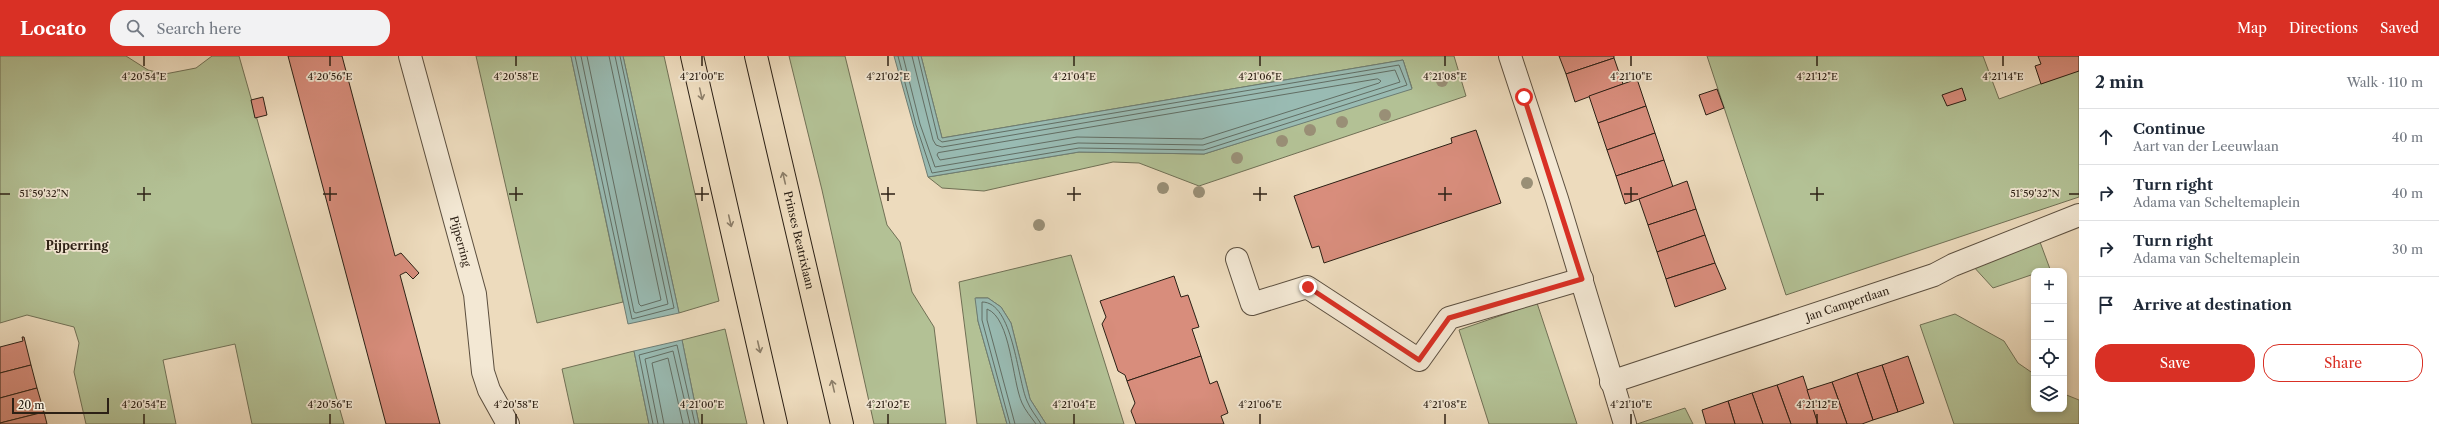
<!DOCTYPE html>
<html lang="en">
<head>
<meta charset="utf-8">
<style>
  :root { --surface:#fff; --page:#f2f2f3; --text:#1f2937; --muted:#747a83; --line:#e0e1e3; --accent:#d93025 }
  body { margin:0; font-family:"Libre Caslon Text",serif; background:var(--page); color:var(--text) }
  .controls { position:absolute; right:12px; bottom:12px; display:grid; overflow:hidden; border-radius:8px; box-shadow:0 2px 6px #0003 }
  .controls button { width:36px; height:36px; display:grid; place-items:center; padding:0; border:0; border-bottom:1px solid var(--line); background:var(--surface); color:var(--text); font:20px sans-serif }
  .scale { position:absolute; left:12px; bottom:10px; width:97px; box-sizing:border-box; padding-left:4px; border:2px solid #2c2015; border-top:0; font-size:11px; line-height:14px; white-space:nowrap; color:#2c2015; -webkit-text-stroke:3px #f3e8d4; paint-order:stroke }
  .stop { position:absolute; width:12px; height:12px; margin:-9px; border:3px solid #d93025; border-radius:50%; background:#fff }
  .stop.end { background:#d93025; border-color:#fff; box-shadow:0 1px 4px #0008 }
  .list { margin:0; padding:0; list-style:none }
  h2 { display:flex; justify-content:space-between; align-items:center; height:52px; margin:0; padding:0 16px; font-size:17px }
  h2 small { font-size:13px; font-weight:400; color:var(--muted) }
  .list li { display:grid; grid-template-columns:26px 1fr auto; gap:12px; align-items:center; box-sizing:border-box; height:56px; padding:0 16px; border-top:1px solid var(--line) }
  .list b { display:block; font-size:15px; white-space:nowrap }
  .list p { margin:0; font-size:13px; white-space:nowrap; color:var(--muted) }
  .list em { font-size:13px; font-style:normal; color:var(--muted) }
  .actions { display:flex; gap:8px; padding:12px 16px }
  .actions a { flex:1; padding:9px 0; border:1px solid var(--accent); border-radius:16px; text-align:center; font-size:14px; color:var(--accent) }
  .actions .main { background:var(--accent); color:#fff }
  .icon { flex:none; width:22px; height:22px; fill:none; stroke:currentColor; stroke-width:2; stroke-linecap:round; stroke-linejoin:round }
  .map { position:relative; flex:none; width:2079px; height:368px; overflow:hidden }
  header { display:flex; align-items:center; gap:24px; box-sizing:border-box; height:56px; padding:0 20px; background:var(--accent); color:#fff }
  header strong { font-size:19px }
  nav { display:flex; gap:22px; margin-inline-start:auto; font-size:14px }
  .search { width:280px; height:36px; background:var(--page); display:flex; align-items:center; gap:10px; box-sizing:border-box; padding:0 14px; border-radius:16px; color:var(--muted); font-size:15px }
  main { display:flex }
  aside { flex:1; background:var(--surface) }
  .map>svg:first-child { display:block }
  .green { fill:#b3c195; stroke:#707055 }
  .water { fill:#99bbb3; stroke:#6d7d74 }
  .lines { fill:none; stroke-linecap:round; stroke-linejoin:round }
  .shore { stroke:#626e64; stroke-width:1 }
  .building { fill:#d88d7c; stroke:#2c2015 }
  .minor-casing { stroke:#5c4f3f; stroke-width:24 }
  .major-casing { stroke:#2c2015; stroke-width:24 }
  .minor { stroke:#f3e8d4; stroke-width:22 }
  .major { stroke:#eddbbd; stroke-width:22 }
  .tree { fill:#998f76 }
  .oneway { stroke:#8c7e69 }
  .route { stroke:#d93025; stroke-width:5 }
  .ticks { fill:none; stroke:#2c2015; stroke-width:1.5 }
  .labels { text-anchor:middle; dominant-baseline:central; stroke-width:3.5; stroke-linejoin:round; paint-order:stroke }
  .street-label { font-size:11px; fill:#2c2015; stroke:#f3e8d4 }
  .neighbourhood-label { font-size:12px; font-weight:bold; fill:#2c2015; stroke:#f3e8d4 }
  .ticks-label { font-size:10px; text-anchor:middle; fill:#2c2015; stroke:#f3e8d4; stroke-width:3.5; stroke-linejoin:round; paint-order:stroke }
</style>
</head>
<body>
<header>
<strong>Locato</strong>
<div class="search"><svg class="icon" aria-label="search" viewBox="0 0 24 24"><circle cx="10" cy="10" r="6"/><path d="M15 15l6 6"/></svg>Search here</div>
<nav><a>Map</a><a>Directions</a><a>Saved</a></nav>
</header>
<main>
<div class="map">
<svg width="2079" height="368" viewBox="0 0 2079 368">
  <rect width="100%" height="100%" fill="#eddbbd"/>
  <filter id="stains"><feTurbulence type="fractalNoise" baseFrequency=".005" numOctaves="4"/><feColorMatrix values="0 0 0 0 .2 0 0 0 0 .09 0 0 0 0 .02 0 0 0 .5 -.17"/></filter>
  <radialGradient id="worn" r=".72"><stop offset=".6" stop-color="#630" stop-opacity="0"/><stop offset="1" stop-color="#630" stop-opacity=".3"/></radialGradient>
  <!-- green -->
  <g class="green">
    <polygon points="0,0 126,0 148,14 165,18 196,12 212,0 239,0 344,368 252,368 235,288 163,304 176,368 86,368 74,316 79,287 74,271 27,259 0,267"/>
    <polygon points="476,0 571,0 623,246 537,267"/>
    <polygon points="623,0 664,0 719,245 679,257"/>
    <polygon points="789,0 845,0 887,169 900,186 912,236 934,271 946,368 874,368 822,134"/>
    <polygon points="921,0 1454,0 1466,40 1199,130 1139,107 1113,106 984,135 942,132 928,121 1079,96 1204,98 1412,32 1403,4 942,82"/>
    <polygon points="1707,0 1983,0 1999,43 2079,14 2079,141 1786,239"/>
    <polygon points="2040,186 2050,213 2034,215 2034,218 1993,232 1972,209"/>
    <polygon points="1071,199 1124,368 1046,368 1030,343 1011,267 1001,251 988,242 976,242 978,265 1007,368 977,368 959,226"/>
    <polygon points="1537,247 1577,368 1489,368 1459,274"/>
    <polygon points="1955,258 2004,285 2018,307 2034,318 2034,353 2064,353 2064,338 2079,344 2079,368 1954,368 1920,269"/>
    <polygon points="725,273 747,368 699,368 682,284"/>
    <polygon points="634,295 649,368 574,368 562,313"/>
    <polygon points="1685,352 1693,368 1637,368"/>
  </g>
  <!-- water -->
  <g class="water">
    <polygon points="571,0 623,0 679,257 628,268"/>
    <polygon points="894,0 921,0 942,82 1403,4 1412,33 1204,98 1079,96 928,121"/>
    <polygon points="975,242 988,242 1001,251 1011,267 1030,343 1046,368 1007,368 978,265"/>
    <polygon points="682,284 699,368 649,368 634,295"/>
  </g>
  <g class="lines">
    <!-- shore -->
    <g class="shore">
      <polyline points="575,0 632,263 674,252 620,0"/>
      <polyline points="581,0 634,256 636,257 668,248 615,0"/>
      <polyline points="587,0 639,248 641,250 661,244 609,0"/>
      <polyline points="898,0 916,69 932,117 1079,92 1204,94 1407,29 1399,9 942,86 938,83 918,0"/>
      <polyline points="903,0 920,68 935,111 1078,87 1203,89 1400,26 1395,14 942,91 936,89 933,84 912,0"/>
      <polygon points="1378,23 1381,25 1379,27 1202,83 1077,81 940,104 937,99 938,97"/>
      <polyline points="653,368 639,299 677,289 695,368"/>
      <polyline points="658,368 645,303 673,295 690,368"/>
      <polyline points="664,368 652,307 668,302 683,368"/>
      <path d="M1010,368L982,264V246C1013,246 1017,322 1027,345C1030,353 1037,361 1041,368"/>
      <path d="M1015,368L987,264V253C1011,262 1012,325 1022,347C1025,354 1031,361 1036,368"/>
    </g>
  </g>
  <!-- building -->
  <g class="building">
    <polygon points="288,0 342,0 395,200 401,197 419,217 413,223 406,216 400,219 440,368 386,368"/>
    <polygon points="1559,0 1614,0 1614,2 1566,18"/>
    <polygon points="2038,0 2079,0 2079,15 2041,28 2035,10 2041,8"/>
    <polygon points="1614,2 1623,28 1575,46 1566,18"/>
    <polygon points="1637,23 1646,50 1598,67 1589,40"/>
    <polygon points="1962,32 1966,44 1947,50 1942,39"/>
    <polygon points="1717,33 1724,52 1706,59 1699,39"/>
    <polygon points="263,41 267,59 255,62 251,44"/>
    <polygon points="1646,50 1655,77 1607,94 1598,67"/>
    <polygon points="1476,74 1501,147 1324,207 1319,190 1312,192 1294,140 1452,87 1451,82"/>
    <polygon points="1655,77 1664,104 1616,120 1607,94"/>
    <polygon points="1664,104 1673,131 1625,148 1616,120"/>
    <polygon points="1687,125 1696,153 1648,169 1639,143"/>
    <polygon points="1696,153 1705,179 1657,196 1648,169"/>
    <polygon points="1705,179 1715,207 1666,223 1657,196"/>
    <polygon points="1715,207 1726,233 1675,251 1666,223"/>
    <polygon points="1174,220 1181,241 1188,239 1199,271 1192,273 1201,300 1127,325 1125,319 1118,315 1102,268 1106,261 1100,245"/>
    <polygon points="22,281 24,281 31,309 0,317 0,291 23,285"/>
    <polygon points="1201,300 1210,328 1217,325 1228,357 1221,360 1224,368 1136,368 1131,355 1135,347 1127,325"/>
    <polygon points="1908,300 1924,347 1898,356 1882,309"/>
    <polygon points="31,309 37,332 0,342 0,317"/>
    <polygon points="1882,309 1898,356 1873,364 1857,317"/>
    <polygon points="1857,317 1873,364 1862,368 1847,368 1832,326"/>
    <polygon points="1803,320 1818,367 1817,368 1791,368 1777,329"/>
    <polygon points="1832,326 1847,368 1818,368 1807,334"/>
    <polygon points="1777,329 1791,368 1763,368 1752,337"/>
    <polygon points="37,332 44,356 0,367 0,342"/>
    <polygon points="1752,337 1763,368 1735,368 1728,345"/>
    <polygon points="1728,345 1735,368 1706,368 1702,354"/>
    <polygon points="44,356 47,368 0,368 0,367"/>
  </g>
  <g class="lines">
    <defs>
      <g id="minor">
        <path id="s1" d="M410,0L475,238L483,316L489,334L508,368"/>
        <polyline points="1510,0 1557,143 1625,368"/>
        <polyline points="1237,203 1252,248 1307,231 1419,304 1449,262 1582,223"/>
        <path id="s2" d="M1611,326L1934,219L1953,209L2079,159"/>
      </g>
      <g id="major">
        <polyline points="692,0 776,368"/>
        <path id="s3" d="M756,0L842,368"/>
      </g>
    </defs>
    <!-- minor casing -->
    <use href="#minor" class="minor-casing"/>
    <!-- major casing -->
    <use href="#major" class="major-casing"/>
    <!-- minor -->
    <use href="#minor" class="minor"/>
    <!-- major -->
    <use href="#major" class="major"/>
  </g>
  <!-- trees -->
  <g class="tree">
    <circle cx="1442" cy="25" r="6"/>
    <circle cx="1385" cy="59" r="6"/>
    <circle cx="1342" cy="66" r="6"/>
    <circle cx="1310" cy="74" r="6"/>
    <circle cx="1282" cy="85" r="6"/>
    <circle cx="1237" cy="102" r="6"/>
    <circle cx="1527" cy="127" r="6"/>
    <circle cx="1163" cy="132" r="6"/>
    <circle cx="1199" cy="136" r="6"/>
    <circle cx="1039" cy="169" r="6"/>
  </g>
  <!-- one-way arrows -->
  <defs><path id="oneway-shaft" d="M-6 0H5M1.5-3L5.5 0L1.5 3" fill="none" stroke-width="1.6" stroke-linecap="round" stroke-linejoin="round"/></defs>
  <g class="oneway">
    <use href="#oneway-shaft" transform="translate(701 38) rotate(77)"/>
    <use href="#oneway-shaft" transform="translate(784 122) rotate(-103)"/>
    <use href="#oneway-shaft" transform="translate(730 165) rotate(77)"/>
    <use href="#oneway-shaft" transform="translate(759 291) rotate(77)"/>
    <use href="#oneway-shaft" transform="translate(833 330) rotate(-103)"/>
  </g>
  <g class="lines">
    <!-- route -->
    <polyline class="route" points="1308,231 1419,304 1449,262 1582,223 1524,41"/>
  </g>
  <!-- ticks -->
  <path class="ticks" d="M144,0V10M330,0V10M516,0V10M702,0V10M888,0V10M1074,0V10M1260,0V10M1445,0V10M1631,0V10M1817,0V10M2003,0V10M144,131V145M330,131V145M516,131V145M702,131V145M888,131V145M1074,131V145M1260,131V145M1445,131V145M1631,131V145M1817,131V145M0,138H10M137,138H151M323,138H337M509,138H523M695,138H709M881,138H895M1067,138H1081M1253,138H1267M1438,138H1452M1624,138H1638M1810,138H1824M2069,138H2079M144,358V368M330,358V368M516,358V368M702,358V368M888,358V368M1074,358V368M1260,358V368M1445,358V368M1631,358V368M1817,358V368"/>
  <g class="labels">
    <!-- street labels -->
    <g class="street-label">
      <text stroke="none"><textPath href="#s3" startOffset="189">Prinses Beatrixlaan</textPath></text>
      <text stroke="none"><textPath href="#s1" startOffset="192">Pijperring</textPath></text>
      <text stroke="none"><textPath href="#s2" startOffset="249">Jan Campertlaan</textPath></text>
    </g>
    <!-- neighbourhood labels -->
    <g class="neighbourhood-label">
      <text x="77" y="189">Pijperring</text>
    </g>
  </g>
  <g class="ticks-label">
    <text x="144" y="24">4°20'54"E</text>
    <text x="330" y="24">4°20'56"E</text>
    <text x="516" y="24">4°20'58"E</text>
    <text x="702" y="24">4°21'00"E</text>
    <text x="888" y="24">4°21'02"E</text>
    <text x="1074" y="24">4°21'04"E</text>
    <text x="1260" y="24">4°21'06"E</text>
    <text x="1445" y="24">4°21'08"E</text>
    <text x="1631" y="24">4°21'10"E</text>
    <text x="1817" y="24">4°21'12"E</text>
    <text x="2003" y="24">4°21'14"E</text>
    <text x="44" y="141">51°59'32"N</text>
    <text x="2035" y="141">51°59'32"N</text>
    <text x="144" y="352">4°20'54"E</text>
    <text x="330" y="352">4°20'56"E</text>
    <text x="516" y="352">4°20'58"E</text>
    <text x="702" y="352">4°21'00"E</text>
    <text x="888" y="352">4°21'02"E</text>
    <text x="1074" y="352">4°21'04"E</text>
    <text x="1260" y="352">4°21'06"E</text>
    <text x="1445" y="352">4°21'08"E</text>
    <text x="1631" y="352">4°21'10"E</text>
    <text x="1817" y="352">4°21'12"E</text>
  </g>
  <rect width="100%" height="100%" filter="url(#stains)"/>
  <rect width="100%" height="100%" fill="url(#worn)"/>
</svg>
<div class="controls">
<button>+</button>
<button>−</button>
<button><svg class="icon" aria-label="locate" viewBox="0 0 24 24"><circle cx="12" cy="12" r="6"/><path d="M12 2v4M12 18v4M2 12h4M18 12h4"/></svg></button>
<button><svg class="icon" aria-label="layers" viewBox="0 0 24 24"><path d="M12 4l9 5-9 5-9-5zM3 14l9 5 9-5"/></svg></button>
</div>
<div class="scale">20 m</div>
<div class="stop" style="left:1524px;top:41px"></div>
<div class="stop end" style="left:1308px;top:231px"></div>
</div>
<aside>
<h2>2 min<small>Walk · 110 m</small></h2>
<ul class="list">
<li><svg class="icon" aria-label="ahead" viewBox="0 0 24 24"><path d="M12 20V5M6 11l6-6 6 6"/></svg><div><b>Continue</b><p>Aart van der Leeuwlaan</p></div><em>40 m</em></li>
<li><svg class="icon" aria-label="right" viewBox="0 0 24 24"><path d="M7 20v-9h11M14 6l5 5-5 5"/></svg><div><b>Turn right</b><p>Adama van Scheltemaplein</p></div><em>40 m</em></li>
<li><svg class="icon" aria-label="right" viewBox="0 0 24 24"><path d="M7 20v-9h11M14 6l5 5-5 5"/></svg><div><b>Turn right</b><p>Adama van Scheltemaplein</p></div><em>30 m</em></li>
<li><svg class="icon" aria-label="arrive" viewBox="0 0 24 24"><path d="M6 21V4h12l-3 4 3 4H6"/></svg><div><b>Arrive at destination</b></div></li>
</ul>
<div class="actions"><a class="main">Save</a><a>Share</a></div>
</aside>
</main>
</body>
</html>
